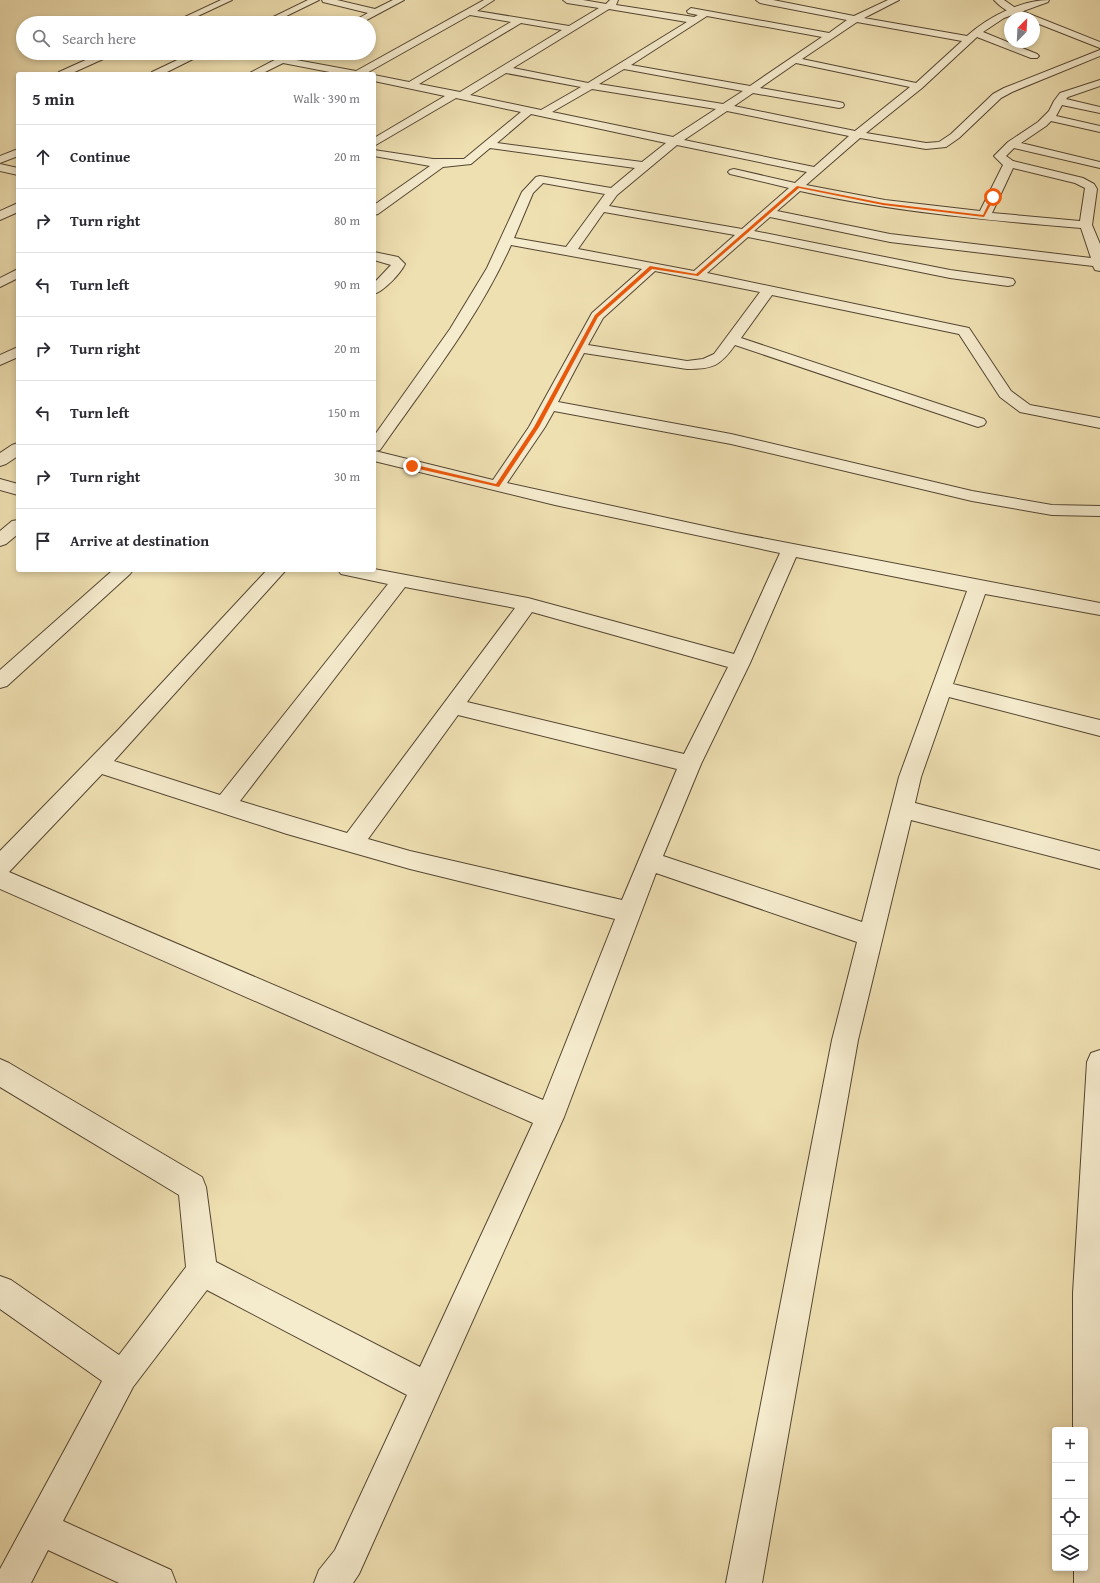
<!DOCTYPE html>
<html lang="en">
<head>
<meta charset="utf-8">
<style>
  :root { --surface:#fff; --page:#f2f2f3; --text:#2b2b33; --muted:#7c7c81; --line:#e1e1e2 }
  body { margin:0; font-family:"Gentium Book Plus",serif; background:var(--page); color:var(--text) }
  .controls { position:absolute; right:12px; bottom:12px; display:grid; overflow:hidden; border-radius:4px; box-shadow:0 2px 6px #0003 }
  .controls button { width:36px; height:36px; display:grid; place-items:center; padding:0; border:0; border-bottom:1px solid var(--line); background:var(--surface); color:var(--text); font:20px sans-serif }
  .compass { position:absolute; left:1004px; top:12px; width:36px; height:36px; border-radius:50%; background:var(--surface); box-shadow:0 2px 6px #0003; rotate:24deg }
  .stop { position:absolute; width:12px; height:12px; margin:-9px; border:3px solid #ea580c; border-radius:50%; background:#fff }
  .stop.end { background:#ea580c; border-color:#fff; box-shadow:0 1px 4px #0008 }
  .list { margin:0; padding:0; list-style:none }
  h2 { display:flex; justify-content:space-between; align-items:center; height:52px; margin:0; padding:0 16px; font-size:17px }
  h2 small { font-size:13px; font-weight:400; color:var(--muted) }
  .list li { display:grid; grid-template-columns:26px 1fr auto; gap:12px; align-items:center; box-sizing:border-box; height:64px; padding:0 16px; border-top:1px solid var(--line) }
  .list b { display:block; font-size:15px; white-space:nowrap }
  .list em { font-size:13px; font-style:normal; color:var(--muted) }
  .icon { flex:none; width:22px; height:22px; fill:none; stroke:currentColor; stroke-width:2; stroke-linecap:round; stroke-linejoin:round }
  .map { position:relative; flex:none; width:1100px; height:1583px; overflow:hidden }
  .search { position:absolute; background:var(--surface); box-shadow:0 2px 6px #0003; left:16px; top:16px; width:360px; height:44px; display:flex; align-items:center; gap:10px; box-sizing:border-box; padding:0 14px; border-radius:22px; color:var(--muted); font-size:15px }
  .panel { position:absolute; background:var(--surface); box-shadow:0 2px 6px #0003; left:16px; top:72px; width:360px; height:500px; border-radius:4px }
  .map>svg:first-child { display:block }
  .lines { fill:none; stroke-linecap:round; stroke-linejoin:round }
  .minor-casing { stroke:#544632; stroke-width:2 }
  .tertiary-casing { stroke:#544632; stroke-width:2 }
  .minor { fill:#f5ebcd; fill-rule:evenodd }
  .tertiary { fill:#f5ebcd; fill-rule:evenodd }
  .route { fill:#ea580c }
</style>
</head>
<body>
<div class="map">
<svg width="1100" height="1583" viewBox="0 0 1100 1583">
  <rect width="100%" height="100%" fill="#efe0b2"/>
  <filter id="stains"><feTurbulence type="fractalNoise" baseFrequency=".005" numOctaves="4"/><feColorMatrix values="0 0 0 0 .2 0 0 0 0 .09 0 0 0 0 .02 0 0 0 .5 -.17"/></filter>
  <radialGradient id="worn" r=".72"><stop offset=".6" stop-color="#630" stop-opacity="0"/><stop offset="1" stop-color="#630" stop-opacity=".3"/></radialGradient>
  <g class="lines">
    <defs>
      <g id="minor">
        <polygon points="221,0 232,0 183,23 172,23"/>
        <polygon points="308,0 319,0 272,23 261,23"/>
        <polygon points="322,0 337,0 375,9 393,0 404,0 361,23 350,23 368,13 323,2"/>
        <path d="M484,0H494L477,11L569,26L599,8L567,3L563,0H583L606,4L610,0H618L616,5L694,17L698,15L688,13L687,11L691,8L829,33L847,20L760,3L756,0H773L854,16L888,0H899L864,18L967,36C988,17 1021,0 1049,0L1048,2L1004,18L983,32L1037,54L1039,56L1037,58H1031L977,37L922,88L866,133L926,143L939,142L951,134L993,94L1004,88L1100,50V56L1012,92L1001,98L959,138L946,147L926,149L860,138L806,185L885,200L980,211L1003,165L994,156L1008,142L1038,122L1049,111L1054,101L1060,93L1100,80V86L1068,97L1066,99L1100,107V113L1062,105L1056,116L1100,126V132L1051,121L1046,126L1021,143L1100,162V168L1014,148L1006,156L1013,161L1083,178L1094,184L1097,189L1092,225L1100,244V271L1095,270L1093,266L890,242L770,217L754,231L950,270L1008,278L1013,279L1015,282L1013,285L1008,286L950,278L748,237L707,273L969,328L1011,391L1030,405L1100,418V428L1020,412L1000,397L959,334L772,295L741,338L984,419L986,422L984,425L978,427L972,425L735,345C720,366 713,369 687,369L584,353L558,402L731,434L972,491L1052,505L1100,506V516L1052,515L972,501L731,444L554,411L545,427L507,483L736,533L1100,603V615L985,594L953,684L1100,720V736L949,697L921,777L915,803L1100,851V869L911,820L858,1040L762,1583H726L832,1040L857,942L656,873L564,1117L359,1574L353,1583H314L319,1570L335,1550L407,1395L207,1290L133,1387L63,1521L171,1570L176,1583H119L48,1550L31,1583H0V1569L102,1381L0,1309V1276L11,1280L119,1355L186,1267L179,1195L0,1087V1059L9,1063L202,1177L206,1187L216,1262L420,1367L533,1123L0,889V851L119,729L267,570H286L114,761L220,795L388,584L341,574L338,570L374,569L528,598L734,654L780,553L555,505L374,461V436L450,329L487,268L522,192L536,177L540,176L611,188L635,168L490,148L471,164L443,167L378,214L374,215V205L430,166L374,156V150L433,159H464L521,112L456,98L374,146V138L445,96L374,81V75L409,82L511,22L470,15L365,74H340L283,63L261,74H248L288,53H300L291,59L356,71ZM609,9L687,22L588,83L513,68ZM707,16L822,37L750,86L631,65ZM857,22L962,41L916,83L802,59ZM521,23L562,30L460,92L419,84ZM796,63L910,87L855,131L734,106L753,93L839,108L843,107L844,105L843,103L839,102L760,88ZM624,69L743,91L723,104L599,84ZM506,73L581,87L541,110L470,95ZM592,89L716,109L673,137L552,112ZM727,111L849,136L814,167L684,140ZM531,114L666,143L642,162L497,143ZM677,145L807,172L795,183L734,169L730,170L728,172L730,174L789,188L742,229L609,206L617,195ZM1013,168L1075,183L1085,188L1080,221L992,213ZM543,183L605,194L566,247L514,238L533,193ZM800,191C893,212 987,220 1081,228L1091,258L890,234L777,211ZM604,212L735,235L694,271L578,249ZM511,245L642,269L592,313L529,427L493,480L375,451L380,450C426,384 478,319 511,245ZM655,271L760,292L714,354L703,359L687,361L588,345L603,318ZM796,557L967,591L899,777L862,922L663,856L701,764L750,663ZM405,587L515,608L347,833L240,801ZM532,612L728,667L684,754L467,702ZM458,715L677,769L622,900L410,851L368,839ZM102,774L287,834L410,869L615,919L543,1100L9,872Z"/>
        <polygon points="101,53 114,53 112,55 70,74 57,74 59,72"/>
        <polygon points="192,53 205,53 163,74 150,74 152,72"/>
        <polygon points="18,149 18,156 0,163 0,156"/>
        <polygon points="0,164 18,168 18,175 0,171"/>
        <polygon points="18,203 18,212 0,220 0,211"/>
        <path d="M374,252L398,257L405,264C400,274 384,291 374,294V283L391,265L374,260Z"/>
        <polygon points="18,269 18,278 0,287 0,278"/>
        <polygon points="18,347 18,357 0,365 0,355"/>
        <polygon points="18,443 18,456 6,464 0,466 0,453 12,445"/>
        <polygon points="0,479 18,484 18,495 0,490"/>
        <polygon points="18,520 18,534 6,544 0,546 0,531 12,521"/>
        <polygon points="113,570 133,570 130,574 7,686 0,688 0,670"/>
        <polygon points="1100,1050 1100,1583 1074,1583 1074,1568 1085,1568 1085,1430 1073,1430 1073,1293 1087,1062 1091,1053"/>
      </g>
      <path id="tertiary" d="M994,0H1004L1017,9L1100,42V48L1034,22V18C1019,18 1004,11 994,0Z"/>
    </defs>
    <!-- minor casing -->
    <use href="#minor" class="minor-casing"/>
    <!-- tertiary casing -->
    <use href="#tertiary" class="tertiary-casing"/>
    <!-- minor -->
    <use href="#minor" class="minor"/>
    <!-- tertiary -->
    <use href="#tertiary" class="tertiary"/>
  </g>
  <!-- route -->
  <polygon class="route" points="797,186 883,203 983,215 992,196 995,197 984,217 883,205 799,188 698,276 652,269 598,317 539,427 499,487 410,467 412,464 496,484 534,427 595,315 650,266 696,274"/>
  <rect width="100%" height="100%" filter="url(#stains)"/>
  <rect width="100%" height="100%" fill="url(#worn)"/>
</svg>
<div class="controls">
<button>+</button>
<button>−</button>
<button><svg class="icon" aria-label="locate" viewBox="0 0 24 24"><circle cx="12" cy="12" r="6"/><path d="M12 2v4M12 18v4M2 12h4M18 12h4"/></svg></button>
<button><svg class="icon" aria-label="layers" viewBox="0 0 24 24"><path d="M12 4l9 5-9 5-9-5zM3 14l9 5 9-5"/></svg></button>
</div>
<svg class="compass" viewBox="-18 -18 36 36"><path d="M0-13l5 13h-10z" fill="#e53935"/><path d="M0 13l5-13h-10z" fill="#7c7c81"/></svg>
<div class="stop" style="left:993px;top:197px"></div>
<div class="stop end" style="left:412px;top:466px"></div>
<div class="search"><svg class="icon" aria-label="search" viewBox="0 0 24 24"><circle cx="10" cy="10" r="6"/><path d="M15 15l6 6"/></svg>Search here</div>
<section class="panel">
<h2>5 min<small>Walk · 390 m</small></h2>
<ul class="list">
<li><svg class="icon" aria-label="ahead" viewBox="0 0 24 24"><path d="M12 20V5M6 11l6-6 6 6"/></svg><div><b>Continue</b></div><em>20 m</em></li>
<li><svg class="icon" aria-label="right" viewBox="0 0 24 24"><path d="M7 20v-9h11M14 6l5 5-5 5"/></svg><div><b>Turn right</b></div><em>80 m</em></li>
<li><svg class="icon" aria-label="left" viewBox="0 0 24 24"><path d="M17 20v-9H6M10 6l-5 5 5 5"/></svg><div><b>Turn left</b></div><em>90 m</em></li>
<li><svg class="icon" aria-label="right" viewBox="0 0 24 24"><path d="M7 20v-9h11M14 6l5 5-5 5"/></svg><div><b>Turn right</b></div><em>20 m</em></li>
<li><svg class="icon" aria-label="left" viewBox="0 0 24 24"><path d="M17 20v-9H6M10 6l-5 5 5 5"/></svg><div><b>Turn left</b></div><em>150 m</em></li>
<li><svg class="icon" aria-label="right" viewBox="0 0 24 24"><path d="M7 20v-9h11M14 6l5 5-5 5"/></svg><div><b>Turn right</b></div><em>30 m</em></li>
<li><svg class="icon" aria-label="arrive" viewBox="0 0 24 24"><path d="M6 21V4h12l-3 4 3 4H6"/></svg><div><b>Arrive at destination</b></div></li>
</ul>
</section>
</div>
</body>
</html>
